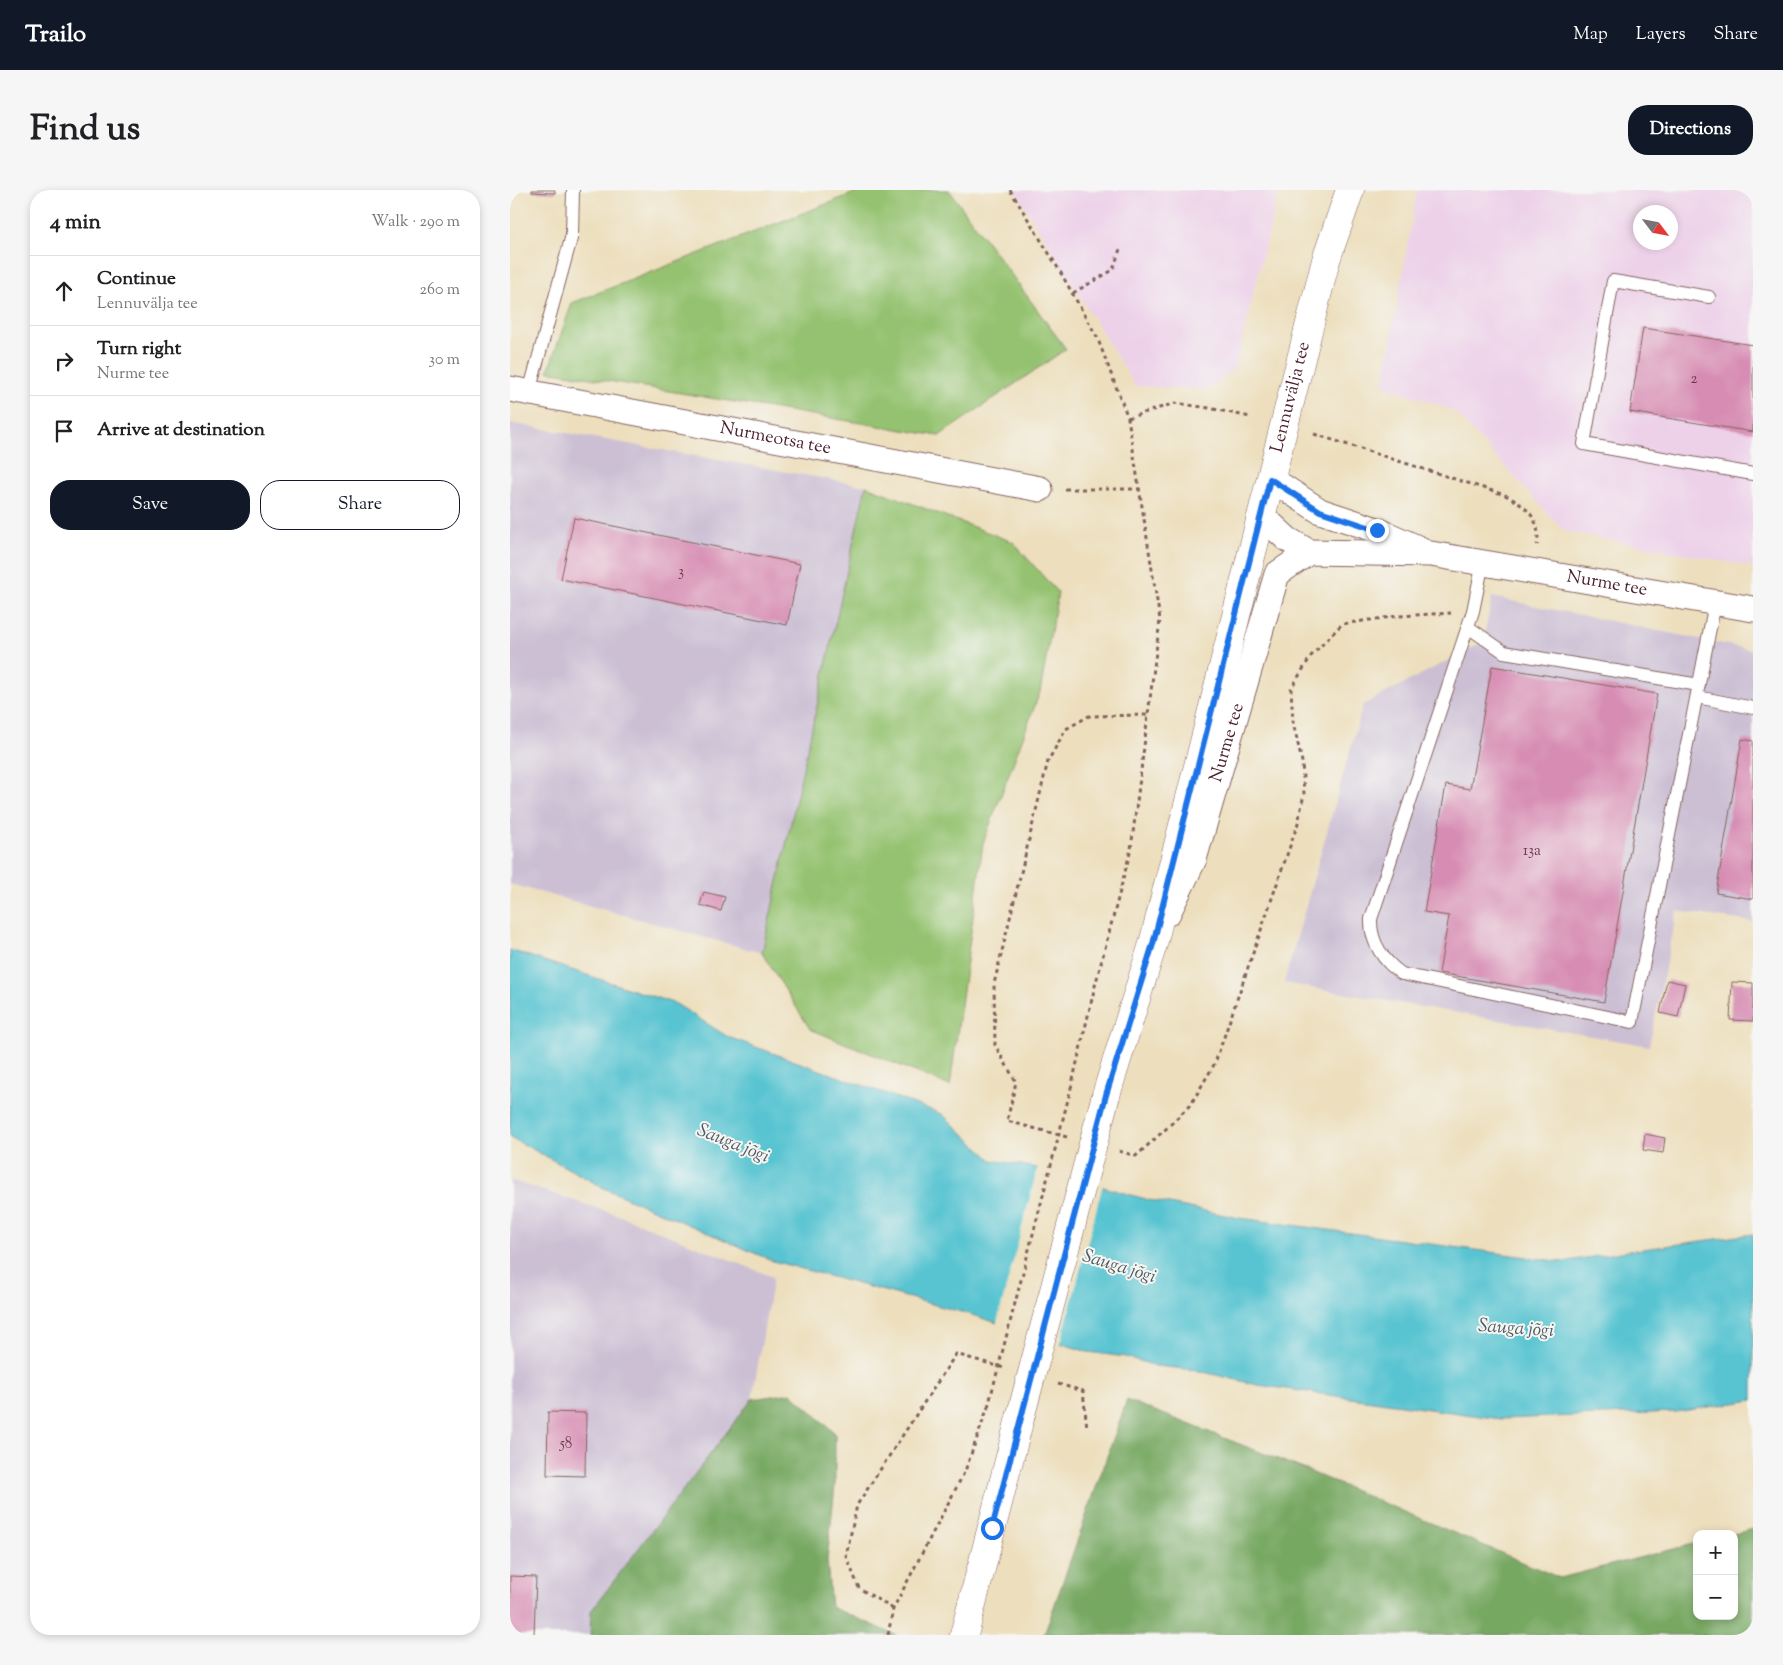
<!DOCTYPE html>
<html lang="en">
<head>
<meta charset="utf-8">
<style>
  :root { --surface:#fff; --page:#f6f6f6; --text:#202124; --muted:#757577; --line:#e0e0e0; --accent:#111827 }
  body { margin:0; font-family:"Sorts Mill Goudy",serif; background:var(--page); color:var(--text) }
  .controls { position:absolute; right:15px; bottom:15px; display:grid; overflow:hidden; border-radius:10px; box-shadow:0 2px 8px #0003 }
  .controls button { width:45px; height:45px; display:grid; place-items:center; padding:0; border:0; border-bottom:1px solid var(--line); background:var(--surface); color:var(--text); font:25px sans-serif }
  .compass { position:absolute; left:1123px; top:15px; width:45px; height:45px; border-radius:50%; background:var(--surface); box-shadow:0 2px 8px #0003; rotate:122deg }
  .stop { position:absolute; width:15px; height:15px; margin:-11px; border:4px solid #1a73e8; border-radius:50%; background:#fff }
  .stop.end { background:#1a73e8; border-color:#fff; box-shadow:0 1px 5px #0008 }
  .list { margin:0; padding:0; list-style:none }
  h2 { display:flex; justify-content:space-between; align-items:center; height:65px; margin:0; padding:0 20px; font-size:21px }
  h2 small { font-size:16px; font-weight:400; color:var(--muted) }
  .list li { display:grid; grid-template-columns:32px 1fr auto; gap:15px; align-items:center; box-sizing:border-box; height:70px; padding:0 20px; border-top:1px solid var(--line) }
  .list b { display:block; font-size:19px; white-space:nowrap }
  .list p { margin:0; font-size:16px; white-space:nowrap; color:var(--muted) }
  .list em { font-size:16px; font-style:normal; color:var(--muted) }
  .actions { display:flex; gap:10px; padding:15px 20px }
  .actions a { flex:1; padding:11px 0; border:1px solid var(--accent); border-radius:20px; text-align:center; font-size:18px; color:var(--accent) }
  .actions .main { background:var(--accent); color:#fff }
  .icon { flex:none; width:28px; height:28px; fill:none; stroke:currentColor; stroke-width:2; stroke-linecap:round; stroke-linejoin:round }
  .map { position:relative; flex:none; width:1243px; height:1445px; overflow:hidden; border-radius:20px }
  header { display:flex; align-items:center; gap:30px; box-sizing:border-box; height:70px; padding:0 25px; background:var(--accent); color:#fff }
  header strong { font-size:24px }
  nav { display:flex; gap:28px; margin-inline-start:auto; font-size:18px }
  .intro { display:flex; align-items:center; justify-content:space-between; box-sizing:border-box; height:120px; padding:0 30px }
  h1 { margin:0; font-size:35px }
  .button { padding:12px 22px; border-radius:20px; background:var(--accent); color:#fff; font-size:18px; font-weight:700 }
  main { display:flex; gap:30px; padding:0 30px }
  aside { flex:1; background:var(--surface); border-radius:20px; box-shadow:0 2px 8px #0003 }
  .map>svg:first-child { display:block }
  .built { fill:#edd1e9; fill-rule:evenodd }
  .industrial { fill:#ccbfd4 }
  .green { fill:#94c270; stroke:#6f704e }
  .forest { fill:#77a862; stroke:#606446 }
  .water { fill:#58c4d1; stroke:#51727e }
  .pier { fill:#eddfbd }
  .building { fill:#d78cb3 }
  .lines { fill:none; stroke-linecap:round; stroke-linejoin:round }
  .lane-casing { stroke:#83625e; stroke-width:14 }
  .street-casing { stroke:#83625e; stroke-width:27 }
  .secondary-casing { stroke:#83625e; stroke-width:29 }
  .path { stroke:#83625e; stroke-width:3; stroke-dasharray:4 4; stroke-linecap:butt }
  .lane { stroke:#fff; stroke-width:12 }
  .street { stroke:#fff; stroke-width:25 }
  .secondary { stroke:#fff; stroke-width:28 }
  .secondary-bridge-casing { stroke:#83625e; stroke-width:29; stroke-linecap:butt }
  .path-bridge { stroke:#83625e; stroke-width:3; stroke-dasharray:4 4; stroke-linecap:butt }
  .secondary-bridge { stroke:#fff; stroke-width:28 }
  .route { stroke:#1a73e8; stroke-width:6 }
  .labels { text-anchor:middle; dominant-baseline:central; stroke-width:4; stroke-linejoin:round; paint-order:stroke }
  .number-label { font-size:15px; fill:#6d3a4d }
  .street-label { font-size:18px; fill:#4a1f2b; stroke:#f6f6f2 }
  .water-label { font-size:19px; font-style:italic; fill:#4f5965; stroke:#f6f6f2 }
</style>
</head>
<body>
<header>
<strong>Trailo</strong>
<nav><a>Map</a><a>Layers</a><a>Share</a></nav>
</header>
<div class="intro"><h1>Find us</h1><a class="button">Directions</a></div>
<main>
<aside>
<h2>4 min<small>Walk · 290 m</small></h2>
<ul class="list">
<li><svg class="icon" aria-label="ahead" viewBox="0 0 24 24"><path d="M12 20V5M6 11l6-6 6 6"/></svg><div><b>Continue</b><p>Lennuvälja tee</p></div><em>260 m</em></li>
<li><svg class="icon" aria-label="right" viewBox="0 0 24 24"><path d="M7 20v-9h11M14 6l5 5-5 5"/></svg><div><b>Turn right</b><p>Nurme tee</p></div><em>30 m</em></li>
<li><svg class="icon" aria-label="arrive" viewBox="0 0 24 24"><path d="M6 21V4h12l-3 4 3 4H6"/></svg><div><b>Arrive at destination</b></div></li>
</ul>
<div class="actions"><a class="main">Save</a><a>Share</a></div>
</aside>
<div class="map">
<svg width="1243" height="1445" viewBox="0 0 1243 1445">
  <rect width="100%" height="100%" fill="#f6f6f2"/>
  <filter id="ink" filterUnits="userSpaceOnUse"><feTurbulence type="fractalNoise" baseFrequency=".02" numOctaves="2"/><feDisplacementMap in="SourceGraphic" scale="10" xChannelSelector="R" yChannelSelector="G"/><feConvolveMatrix kernelMatrix="1 2 1 2 8 2 1 2 1" color-interpolation-filters="sRGB"/></filter>
  <filter id="wash" filterUnits="userSpaceOnUse"><feTurbulence type="fractalNoise" baseFrequency=".0096" numOctaves="4" result="noise"/><feDisplacementMap in="SourceGraphic" scale="20" xChannelSelector="R" yChannelSelector="G"/><feGaussianBlur stdDeviation="1.12" result="paint"/><feColorMatrix in="noise" values="0 0 0 0 0 0 0 0 0 0 0 0 0 0 0 0 0 1.4 0 .05"/><feComposite in="paint" operator="in"/></filter>
  <g filter="url(#wash)">
    <rect width="100%" height="100%" fill="#eddfbd"/>
    <!-- built -->
    <g class="built">
      <polygon points="505,0 769,0 725,178 697,200 625,196"/>
      <path d="M907,0H1243V377L1054,341L944,221L873,195ZM1130,22H1160V52H1130Z"/>
    </g>
    <!-- industrial -->
    <g class="industrial">
      <polygon points="0,233 356,296 252,763 0,694"/>
      <polygon points="982,407 1243,460 1243,732 1167,721 1139,856 774,793 853,515 973,452"/>
      <polygon points="0,990 108,1025 263,1087 242,1209 81,1421 80,1445 0,1445"/>
    </g>
    <!-- green -->
    <g class="green">
      <polygon points="352,0 439,0 556,159 429,246 38,181 62,113"/>
      <polygon points="356,296 503,352 548,403 530,502 473,653 440,896 300,839 252,763"/>
    </g>
    <!-- forest -->
    <g class="forest">
      <polygon points="281,1203 325,1243 325,1296 317,1370 321,1417 386,1445 80,1445 81,1421 242,1209"/>
      <polygon points="617,1210 796,1280 1050,1388 1187,1353 1187,1426 1224,1426 1224,1344 1243,1339 1243,1445 534,1445"/>
    </g>
    <!-- water -->
    <polygon class="water" points="0,760 166,814 218,847 432,924 482,970 527,978 639,1010 730,1028 1053,1072 1111,1062 1243,1044 1243,1210 1166,1222 991,1229 748,1195 685,1180 646,1176 616,1167 578,1162 459,1124 263,1071 96,999 0,947"/>
    <!-- pier -->
    <polygon class="pier" points="528,976 593,994 550,1156 486,1136"/>
    <g id="blocks">
      <!-- building -->
      <g class="building">
        <polygon points="22,0 45,0 45,3 22,2"/>
        <polygon points="1133,138 1243,155 1243,242 1120,222"/>
        <polygon points="64,328 290,374 277,435 51,389"/>
        <polygon points="982,476 1147,504 1094,812 929,783 939,726 914,722 936,595 960,599"/>
        <polygon points="1232,549 1243,551 1243,709 1206,703"/>
        <polygon points="194,702 215,707 211,721 190,715"/>
        <polygon points="1157,790 1175,794 1168,827 1150,823"/>
        <polygon points="1222,792 1243,793 1243,831 1220,830"/>
        <polygon points="1135,944 1155,948 1153,963 1133,960"/>
        <polygon points="38,1222 76,1223 75,1286 37,1285"/>
        <polygon points="0,1386 26,1387 24,1445 0,1445"/>
      </g>
    </g>
  </g>
  <g filter="url(#ink)">
    <use href="#blocks" fill-opacity="0" stroke="#83625e" stroke-width="1"/>
    <g class="lines">
      <defs>
        <g id="lane">
          <polyline points="1199,107 1103,91 1074,254 1243,284"/>
          <polyline points="19,202 62,45 63,0"/>
          <path d="M973,372L963,421L861,729C860,752 874,772 892,784L1122,832L1205,413"/>
          <polyline points="958,437 994,462 1189,495"/>
          <polyline points="1187,507 1243,518"/>
        </g>
        <g id="street">
          <path id="s1" d="M0,199L530,299"/>
          <polyline points="761,289 810,321 867,340 910,359"/>
          <polyline points="751,325 777,349 799,362"/>
          <path id="s2" d="M658,723L684,669L767,384L799,362L921,364L1243,419"/>
        </g>
        <g id="secondary">
          <path id="s3" d="M596,905L643,754L816,70L840,0"/>
          <polyline points="454,1445 510,1228"/>
        </g>
      </defs>
      <!-- lane casing -->
      <use href="#lane" class="lane-casing"/>
      <!-- street casing -->
      <use href="#street" class="street-casing"/>
      <!-- secondary casing -->
      <use href="#secondary" class="secondary-casing"/>
      <!-- path -->
      <g class="path">
        <polyline points="500,0 548,78 587,147 618,228 650,430 621,659 585,796 561,898"/>
        <polyline points="563,103 603,80 611,56"/>
        <polyline points="618,228 665,213 699,218 740,227"/>
        <path d="M804,244L995,305C1016,316 1032,329 1027,355"/>
        <polyline points="555,299 629,299"/>
        <polyline points="557,947 497,931 506,892 485,855 484,794 538,571 556,539 579,526 638,525"/>
        <polyline points="609,961 626,966 658,937 681,914 705,873 788,633 794,604 792,572 783,532 781,499 801,466 832,434 888,426 941,423"/>
        <polyline points="548,1194 573,1201 577,1238"/>
        <polyline points="383,1419 349,1398 336,1366 347,1315 446,1164 494,1178"/>
        <polyline points="378,1445 383,1419 455,1281 478,1217"/>
      </g>
      <!-- lane -->
      <use href="#lane" class="lane"/>
      <!-- street -->
      <use href="#street" class="street"/>
      <!-- secondary -->
      <use href="#secondary" class="secondary"/>
      <defs>
        <polyline id="secondary-bridge" points="510,1228 596,905"/>
      </defs>
      <!-- secondary-bridge casing -->
      <use href="#secondary-bridge" class="secondary-bridge-casing"/>
      <!-- path-bridge -->
      <polyline class="path-bridge" points="478,1217 561,898"/>
      <!-- secondary-bridge -->
      <use href="#secondary-bridge" class="secondary-bridge"/>
    </g>
  </g>
  <g class="lines" filter="url(#ink)">
    <!-- route -->
    <polyline class="route" points="482,1338 596,905 643,754 760,289 810,321 867,340"/>
  </g>
  <g class="labels">
    <!-- number labels -->
    <g class="number-label">
      <text x="1184" y="189">2</text>
      <text x="171" y="382">3</text>
      <text x="1022" y="661">13a</text>
      <text x="56" y="1254">58</text>
    </g>
    <!-- street labels -->
    <g class="street-label">
      <text stroke="none"><textPath href="#s3" startOffset="722">Lennuvälja tee</textPath></text>
      <text stroke="none"><textPath href="#s1" startOffset="270">Nurmeotsa tee</textPath></text>
      <text stroke="none"><textPath href="#s2" startOffset="696">Nurme tee</textPath></text>
      <text stroke="none"><textPath href="#s2" startOffset="181">Nurme tee</textPath></text>
    </g>
    <!-- water labels -->
    <g class="water-label">
      <text transform="translate(223 954) rotate(22)">Sauga jõgi</text>
      <text transform="translate(609 1077) rotate(17)">Sauga jõgi</text>
      <text transform="translate(1006 1139) rotate(4)">Sauga jõgi</text>
    </g>
  </g>
</svg>
<div class="controls">
<button>+</button>
<button>−</button>
</div>
<svg class="compass" viewBox="-18 -18 36 36"><path d="M0-13l5 13h-10z" fill="#e53935"/><path d="M0 13l5-13h-10z" fill="#757577"/></svg>
<div class="stop" style="left:482px;top:1338px"></div>
<div class="stop end" style="left:867px;top:340px"></div>
</div>
</main>
</body>
</html>
